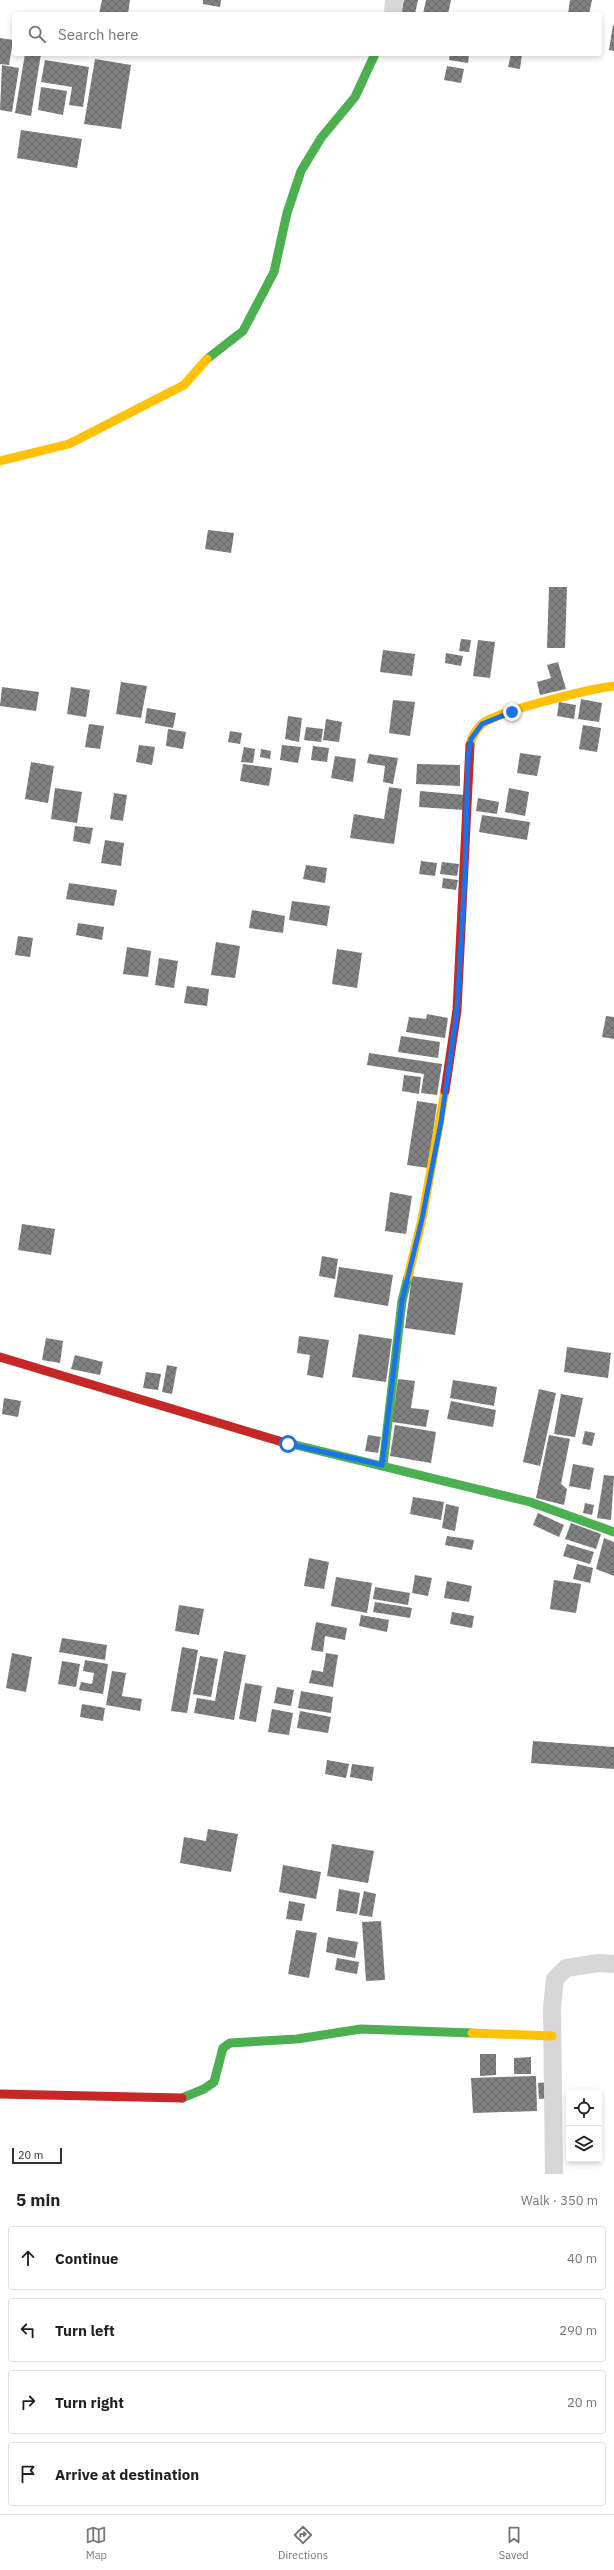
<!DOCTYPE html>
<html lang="en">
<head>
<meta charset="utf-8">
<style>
  :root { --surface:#fff; --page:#f2f2f2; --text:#202124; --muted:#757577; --line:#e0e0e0; --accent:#7a7a7a }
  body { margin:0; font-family:"IBM Plex Sans",sans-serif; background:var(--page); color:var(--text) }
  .controls { position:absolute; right:12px; bottom:12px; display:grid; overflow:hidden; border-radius:4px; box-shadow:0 2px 6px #0003 }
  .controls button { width:36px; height:36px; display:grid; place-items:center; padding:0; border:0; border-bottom:1px solid var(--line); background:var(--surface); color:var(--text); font:20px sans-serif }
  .scale { position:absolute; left:12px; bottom:10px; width:50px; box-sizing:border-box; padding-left:4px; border:2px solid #333; border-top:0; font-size:11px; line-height:14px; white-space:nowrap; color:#333; -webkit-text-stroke:3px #fff; paint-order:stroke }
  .stop { position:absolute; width:12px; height:12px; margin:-9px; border:3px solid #1a73e8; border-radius:50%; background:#fff }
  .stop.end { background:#1a73e8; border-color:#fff; box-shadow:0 1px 4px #0008 }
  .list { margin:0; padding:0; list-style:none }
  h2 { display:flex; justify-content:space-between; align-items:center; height:52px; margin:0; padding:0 16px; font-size:17px }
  h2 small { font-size:13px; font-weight:400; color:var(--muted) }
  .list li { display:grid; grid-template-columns:26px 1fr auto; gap:12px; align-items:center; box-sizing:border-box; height:64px; margin:0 8px 8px; padding:0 8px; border:1px solid var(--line); border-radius:4px }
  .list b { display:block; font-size:15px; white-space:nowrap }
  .list em { font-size:13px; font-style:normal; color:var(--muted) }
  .icon { flex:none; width:22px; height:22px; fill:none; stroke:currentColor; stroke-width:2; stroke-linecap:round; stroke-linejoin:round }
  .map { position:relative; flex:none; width:614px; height:2174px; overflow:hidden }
  .search { position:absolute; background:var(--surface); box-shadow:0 2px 6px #0003; left:12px; right:12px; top:12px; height:44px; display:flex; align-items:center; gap:10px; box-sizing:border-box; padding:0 14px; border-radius:4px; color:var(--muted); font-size:15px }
  .sheet { height:340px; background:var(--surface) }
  nav { display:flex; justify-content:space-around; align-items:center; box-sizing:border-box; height:56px; border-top:1px solid var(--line); background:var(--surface); font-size:11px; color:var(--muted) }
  nav a { display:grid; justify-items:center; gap:2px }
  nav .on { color:var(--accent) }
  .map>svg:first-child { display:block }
  .building { fill:url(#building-cross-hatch) }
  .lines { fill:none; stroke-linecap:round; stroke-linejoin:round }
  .street { stroke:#d7d7d7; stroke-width:18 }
  .fast { stroke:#4caf50; stroke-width:9 }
  .slow { stroke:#ffc107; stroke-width:9 }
  .jam { stroke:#c62828; stroke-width:9 }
  .route { stroke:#1a73e8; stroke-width:5 }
</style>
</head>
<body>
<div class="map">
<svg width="614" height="2174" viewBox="0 0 614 2174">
  <defs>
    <pattern id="building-cross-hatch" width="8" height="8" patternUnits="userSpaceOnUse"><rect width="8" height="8" fill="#818181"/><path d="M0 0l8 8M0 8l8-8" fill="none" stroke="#6a6a6a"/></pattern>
  </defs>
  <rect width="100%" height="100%" fill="#fff"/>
  <!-- building -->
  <g class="building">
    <polygon points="102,0 130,0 128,14 99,14"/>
    <polygon points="203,0 221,0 220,7 203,4"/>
    <polygon points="404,0 418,0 415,14 401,14"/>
    <polygon points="426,0 451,0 448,14 423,14"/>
    <polygon points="570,0 592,0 589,14 568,14"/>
    <polygon points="613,25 614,26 614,51 609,50"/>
    <polygon points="0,38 13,40 9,65 0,64"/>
    <polygon points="25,54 41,54 31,116 15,113"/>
    <polygon points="450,54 469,54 468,63 449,60"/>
    <polygon points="511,54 522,54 520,69 508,67"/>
    <polygon points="95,59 131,65 121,129 84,124"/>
    <polygon points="45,60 89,67 83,107 69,105 72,87 41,82"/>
    <polygon points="2,65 19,68 12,112 0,110"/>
    <polygon points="447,66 464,69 461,83 444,80"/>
    <polygon points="41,87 67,91 63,115 38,110"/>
    <polygon points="21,130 82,139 77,168 17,158"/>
    <polygon points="208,530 234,533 231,553 205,549"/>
    <polygon points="549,587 567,587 565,648 547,648"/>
    <polygon points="461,639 471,640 469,652 459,651"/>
    <polygon points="478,640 495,642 490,678 473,676"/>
    <polygon points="383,650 415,654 412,676 380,672"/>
    <polygon points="446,653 463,656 461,666 445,663"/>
    <polygon points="558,662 566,689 540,695 537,682 551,678 547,665"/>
    <polygon points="121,682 147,686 141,718 116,714"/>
    <polygon points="2,687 39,692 36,711 0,706"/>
    <polygon points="71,687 90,690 86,717 67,714"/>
    <polygon points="581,699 602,703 599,722 578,719"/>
    <polygon points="393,700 415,702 410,736 389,733"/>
    <polygon points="559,702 576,705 574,719 557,716"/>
    <polygon points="147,708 176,713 173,728 145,723"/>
    <polygon points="288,716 302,718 299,742 285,739"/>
    <polygon points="326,719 342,722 339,742 323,740"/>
    <polygon points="89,724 104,726 100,749 85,747"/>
    <polygon points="583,725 601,728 597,752 579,749"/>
    <polygon points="306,727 323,729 321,742 304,740"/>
    <polygon points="168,729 186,732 183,749 166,746"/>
    <polygon points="230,731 242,733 240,744 228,742"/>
    <polygon points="139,745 155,747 152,765 136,762"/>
    <polygon points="282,745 301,747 298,763 280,760"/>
    <polygon points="313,746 329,748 327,762 311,760"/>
    <polygon points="244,747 255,749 253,763 241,762"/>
    <polygon points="261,749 271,751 270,759 260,757"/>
    <polygon points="520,753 541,756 537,776 517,773"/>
    <polygon points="369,754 398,758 393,784 383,782 385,766 367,763"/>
    <polygon points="335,756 356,759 353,782 331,778"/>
    <polygon points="31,762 54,766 48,803 25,799"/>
    <polygon points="243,764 272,768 269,786 240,781"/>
    <polygon points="417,764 460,765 460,786 416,784"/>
    <polygon points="389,787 402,789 394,844 350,838 354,814 384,819"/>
    <polygon points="55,788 82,792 77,823 51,819"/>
    <polygon points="509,788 529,792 525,816 505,812"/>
    <polygon points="420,791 465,795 464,810 419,807"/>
    <polygon points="114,793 127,795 123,821 110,819"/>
    <polygon points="478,798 499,802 497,814 476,811"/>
    <polygon points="482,815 530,822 527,840 479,832"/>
    <polygon points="75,826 93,828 90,844 73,841"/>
    <polygon points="105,840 124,843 121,866 101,863"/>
    <polygon points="421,861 437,863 435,876 419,874"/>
    <polygon points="442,862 459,864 457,876 440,874"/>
    <polygon points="306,865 327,868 325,883 303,879"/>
    <polygon points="443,878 458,880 456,890 442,888"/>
    <polygon points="69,883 117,890 114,906 66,899"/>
    <polygon points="292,901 330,906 327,926 289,920"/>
    <polygon points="252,910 285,916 283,933 249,928"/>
    <polygon points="78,923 104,927 102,940 76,935"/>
    <polygon points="18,936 33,938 30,957 15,955"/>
    <polygon points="216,942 240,946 235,978 211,975"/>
    <polygon points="127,947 151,951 148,977 123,974"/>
    <polygon points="337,949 362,953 357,988 332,984"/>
    <polygon points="159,958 178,961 174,988 155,985"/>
    <polygon points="187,986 209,989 207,1006 184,1003"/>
    <polygon points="427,1014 448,1018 445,1038 406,1032 409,1017 426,1019"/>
    <polygon points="606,1016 614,1017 614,1039 602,1037"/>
    <polygon points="401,1036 440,1042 438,1058 398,1052"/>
    <polygon points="369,1053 442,1064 437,1095 421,1093 424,1074 367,1065"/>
    <polygon points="404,1075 421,1077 419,1094 402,1091"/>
    <polygon points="417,1101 437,1104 428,1168 407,1165"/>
    <polygon points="390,1192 412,1196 406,1234 385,1231"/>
    <polygon points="22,1224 55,1229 51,1255 18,1250"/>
    <polygon points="322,1256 338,1259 335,1279 319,1276"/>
    <polygon points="339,1267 393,1275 388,1306 334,1297"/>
    <polygon points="412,1276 463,1283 455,1335 405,1328"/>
    <polygon points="359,1334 392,1339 386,1382 352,1377"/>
    <polygon points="299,1336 329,1340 323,1378 307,1375 310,1355 297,1353"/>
    <polygon points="46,1338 63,1341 60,1363 42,1360"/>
    <polygon points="567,1347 611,1353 608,1378 564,1372"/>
    <polygon points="75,1355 103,1362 100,1375 71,1369"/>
    <polygon points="167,1365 177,1367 172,1394 162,1392"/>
    <polygon points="146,1372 161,1374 158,1390 143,1388"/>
    <polygon points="398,1379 415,1381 411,1408 429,1410 426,1427 392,1422"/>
    <polygon points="453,1380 497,1387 494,1406 450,1398"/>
    <polygon points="539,1389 556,1393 540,1466 523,1462"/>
    <polygon points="561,1394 583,1398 575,1437 554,1434"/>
    <polygon points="4,1398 21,1401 18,1417 2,1414"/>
    <polygon points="451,1401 496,1410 493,1427 447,1419"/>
    <polygon points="395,1425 436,1432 431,1463 390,1456"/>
    <polygon points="585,1431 595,1433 592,1446 582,1444"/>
    <polygon points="368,1435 381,1437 378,1453 365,1451"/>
    <polygon points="549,1435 570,1439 561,1484 567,1489 564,1505 536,1498"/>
    <polygon points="573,1464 594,1468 590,1490 569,1486"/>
    <polygon points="604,1475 614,1476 611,1520 597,1518"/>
    <polygon points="413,1497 444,1502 441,1520 410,1514"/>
    <polygon points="585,1503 594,1505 592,1515 583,1513"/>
    <polygon points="446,1504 459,1507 455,1531 442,1528"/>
    <polygon points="538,1513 564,1525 559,1537 533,1525"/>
    <polygon points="571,1523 601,1534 596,1549 565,1539"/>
    <polygon points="447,1536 474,1540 472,1550 445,1545"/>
    <polygon points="604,1538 614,1542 614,1576 596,1569"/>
    <polygon points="567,1544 594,1552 590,1564 563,1556"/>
    <polygon points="309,1558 329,1562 324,1589 304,1586"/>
    <polygon points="577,1564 593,1568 590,1583 573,1579"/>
    <polygon points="415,1575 432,1578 428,1596 412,1593"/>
    <polygon points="336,1577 372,1583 367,1613 331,1606"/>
    <polygon points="554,1580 581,1584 576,1613 550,1609"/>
    <polygon points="447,1581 472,1586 469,1602 444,1598"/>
    <polygon points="375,1587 410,1593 408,1605 373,1599"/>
    <polygon points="375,1602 412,1608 410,1618 373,1612"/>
    <polygon points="179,1605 204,1609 199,1635 175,1631"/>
    <polygon points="452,1612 474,1616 472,1628 450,1624"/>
    <polygon points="361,1615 389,1620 387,1632 359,1626"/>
    <polygon points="316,1622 347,1628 345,1640 325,1636 323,1652 311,1650"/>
    <polygon points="62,1638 107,1645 105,1660 59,1652"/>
    <polygon points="182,1647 198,1650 187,1713 171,1711"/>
    <polygon points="224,1651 246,1655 234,1720 194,1713 197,1698 215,1701"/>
    <polygon points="12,1653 32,1657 26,1692 6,1688"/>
    <polygon points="326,1653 338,1655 333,1687 309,1683 312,1670 323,1672"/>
    <polygon points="200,1656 218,1659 211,1697 193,1694"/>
    <polygon points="85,1660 108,1664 103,1694 79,1690 81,1682 92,1684 94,1673 83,1671"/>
    <polygon points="62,1661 80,1664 76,1687 58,1684"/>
    <polygon points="112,1671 126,1673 122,1696 142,1699 140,1711 106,1705"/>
    <polygon points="245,1683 262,1686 256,1722 239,1719"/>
    <polygon points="277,1687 294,1690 291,1706 274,1703"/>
    <polygon points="301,1691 333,1697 331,1713 298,1708"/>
    <polygon points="82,1704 105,1708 103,1721 80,1717"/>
    <polygon points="272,1709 293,1713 289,1735 268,1732"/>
    <polygon points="300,1711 331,1717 328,1733 297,1728"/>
    <polygon points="533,1741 614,1747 614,1769 531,1763"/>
    <polygon points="327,1760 349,1764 346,1778 325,1774"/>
    <polygon points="352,1764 374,1767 372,1781 350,1777"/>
    <polygon points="208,1829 238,1834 231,1872 180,1863 184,1837 206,1841"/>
    <polygon points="332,1844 374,1851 368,1883 327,1876"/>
    <polygon points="283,1865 321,1872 316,1899 279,1892"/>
    <polygon points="339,1889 360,1893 357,1914 336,1911"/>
    <polygon points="364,1891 376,1894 372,1917 359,1915"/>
    <polygon points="289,1901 305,1904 302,1921 286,1919"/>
    <polygon points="381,1921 385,1980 366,1981 362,1922"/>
    <polygon points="296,1930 317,1933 309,1978 288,1974"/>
    <polygon points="328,1937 358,1942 355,1958 326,1952"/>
    <polygon points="337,1958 359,1962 357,1974 335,1970"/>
    <polygon points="480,2054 496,2054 496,2075 480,2076"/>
    <polygon points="531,2057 531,2074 514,2074 514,2058"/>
    <polygon points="536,2076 537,2111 473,2113 471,2078"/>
    <polygon points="549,2082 550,2098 539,2099 538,2083"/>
  </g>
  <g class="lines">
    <!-- street -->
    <g class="street">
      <polyline points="393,14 394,0"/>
      <polyline points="554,2174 552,2007 555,1979 566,1968 598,1963 614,1964"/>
    </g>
    <!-- fast -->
    <g class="fast">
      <polyline points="207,359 243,331 274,272 287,213 301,171 321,138 355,97 375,54"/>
      <polyline points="279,1441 530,1502 614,1532"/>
      <polyline points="383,1465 402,1301 408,1277"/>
      <polyline points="182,2098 204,2089 214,2082 223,2048 230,2043 297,2039 361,2029 472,2033"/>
    </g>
    <!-- slow -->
    <g class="slow">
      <polyline points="0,461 69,444 184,385 207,359"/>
      <path d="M470,745C471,738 476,729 482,724C497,711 591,689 614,686"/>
      <polyline points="408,1277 422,1219 445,1091"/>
      <polyline points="472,2033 552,2036"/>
    </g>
    <!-- jam -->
    <g class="jam">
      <polyline points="445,1091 457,1010 470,745"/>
      <polyline points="0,1357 279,1441"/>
      <polyline points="0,2094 182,2098"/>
    </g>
  </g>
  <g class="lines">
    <!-- route -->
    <polyline class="route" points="288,1444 382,1465 402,1301 422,1219 441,1122 457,1010 465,875 468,758 471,739 482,724 512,712"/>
  </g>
</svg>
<div class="controls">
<button><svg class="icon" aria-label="locate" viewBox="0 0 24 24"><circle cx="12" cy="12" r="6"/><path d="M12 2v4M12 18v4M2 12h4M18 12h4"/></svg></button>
<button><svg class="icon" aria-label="layers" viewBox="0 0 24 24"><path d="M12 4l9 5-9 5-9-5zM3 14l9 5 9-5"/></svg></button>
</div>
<div class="scale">20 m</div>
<div class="stop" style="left:288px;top:1444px"></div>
<div class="stop end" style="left:512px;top:712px"></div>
<div class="search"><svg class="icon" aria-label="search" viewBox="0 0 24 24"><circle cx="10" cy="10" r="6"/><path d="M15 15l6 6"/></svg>Search here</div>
</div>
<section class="sheet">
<h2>5 min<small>Walk · 350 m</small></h2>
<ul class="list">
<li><svg class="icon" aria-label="ahead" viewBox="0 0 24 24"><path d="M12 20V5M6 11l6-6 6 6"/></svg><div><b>Continue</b></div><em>40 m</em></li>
<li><svg class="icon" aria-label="left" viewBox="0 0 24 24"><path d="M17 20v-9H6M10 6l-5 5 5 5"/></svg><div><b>Turn left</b></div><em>290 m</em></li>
<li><svg class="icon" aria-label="right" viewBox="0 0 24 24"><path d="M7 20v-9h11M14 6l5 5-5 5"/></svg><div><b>Turn right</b></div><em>20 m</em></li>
<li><svg class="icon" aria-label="arrive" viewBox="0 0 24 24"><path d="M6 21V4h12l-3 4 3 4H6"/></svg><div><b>Arrive at destination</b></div></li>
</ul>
</section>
<nav>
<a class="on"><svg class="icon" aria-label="map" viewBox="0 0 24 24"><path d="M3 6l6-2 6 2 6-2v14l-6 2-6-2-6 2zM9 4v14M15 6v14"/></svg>Map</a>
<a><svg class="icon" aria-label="directions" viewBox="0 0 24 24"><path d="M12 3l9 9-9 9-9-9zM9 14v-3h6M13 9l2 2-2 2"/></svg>Directions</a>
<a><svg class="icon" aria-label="saved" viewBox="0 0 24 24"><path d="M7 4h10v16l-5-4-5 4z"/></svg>Saved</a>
</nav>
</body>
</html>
